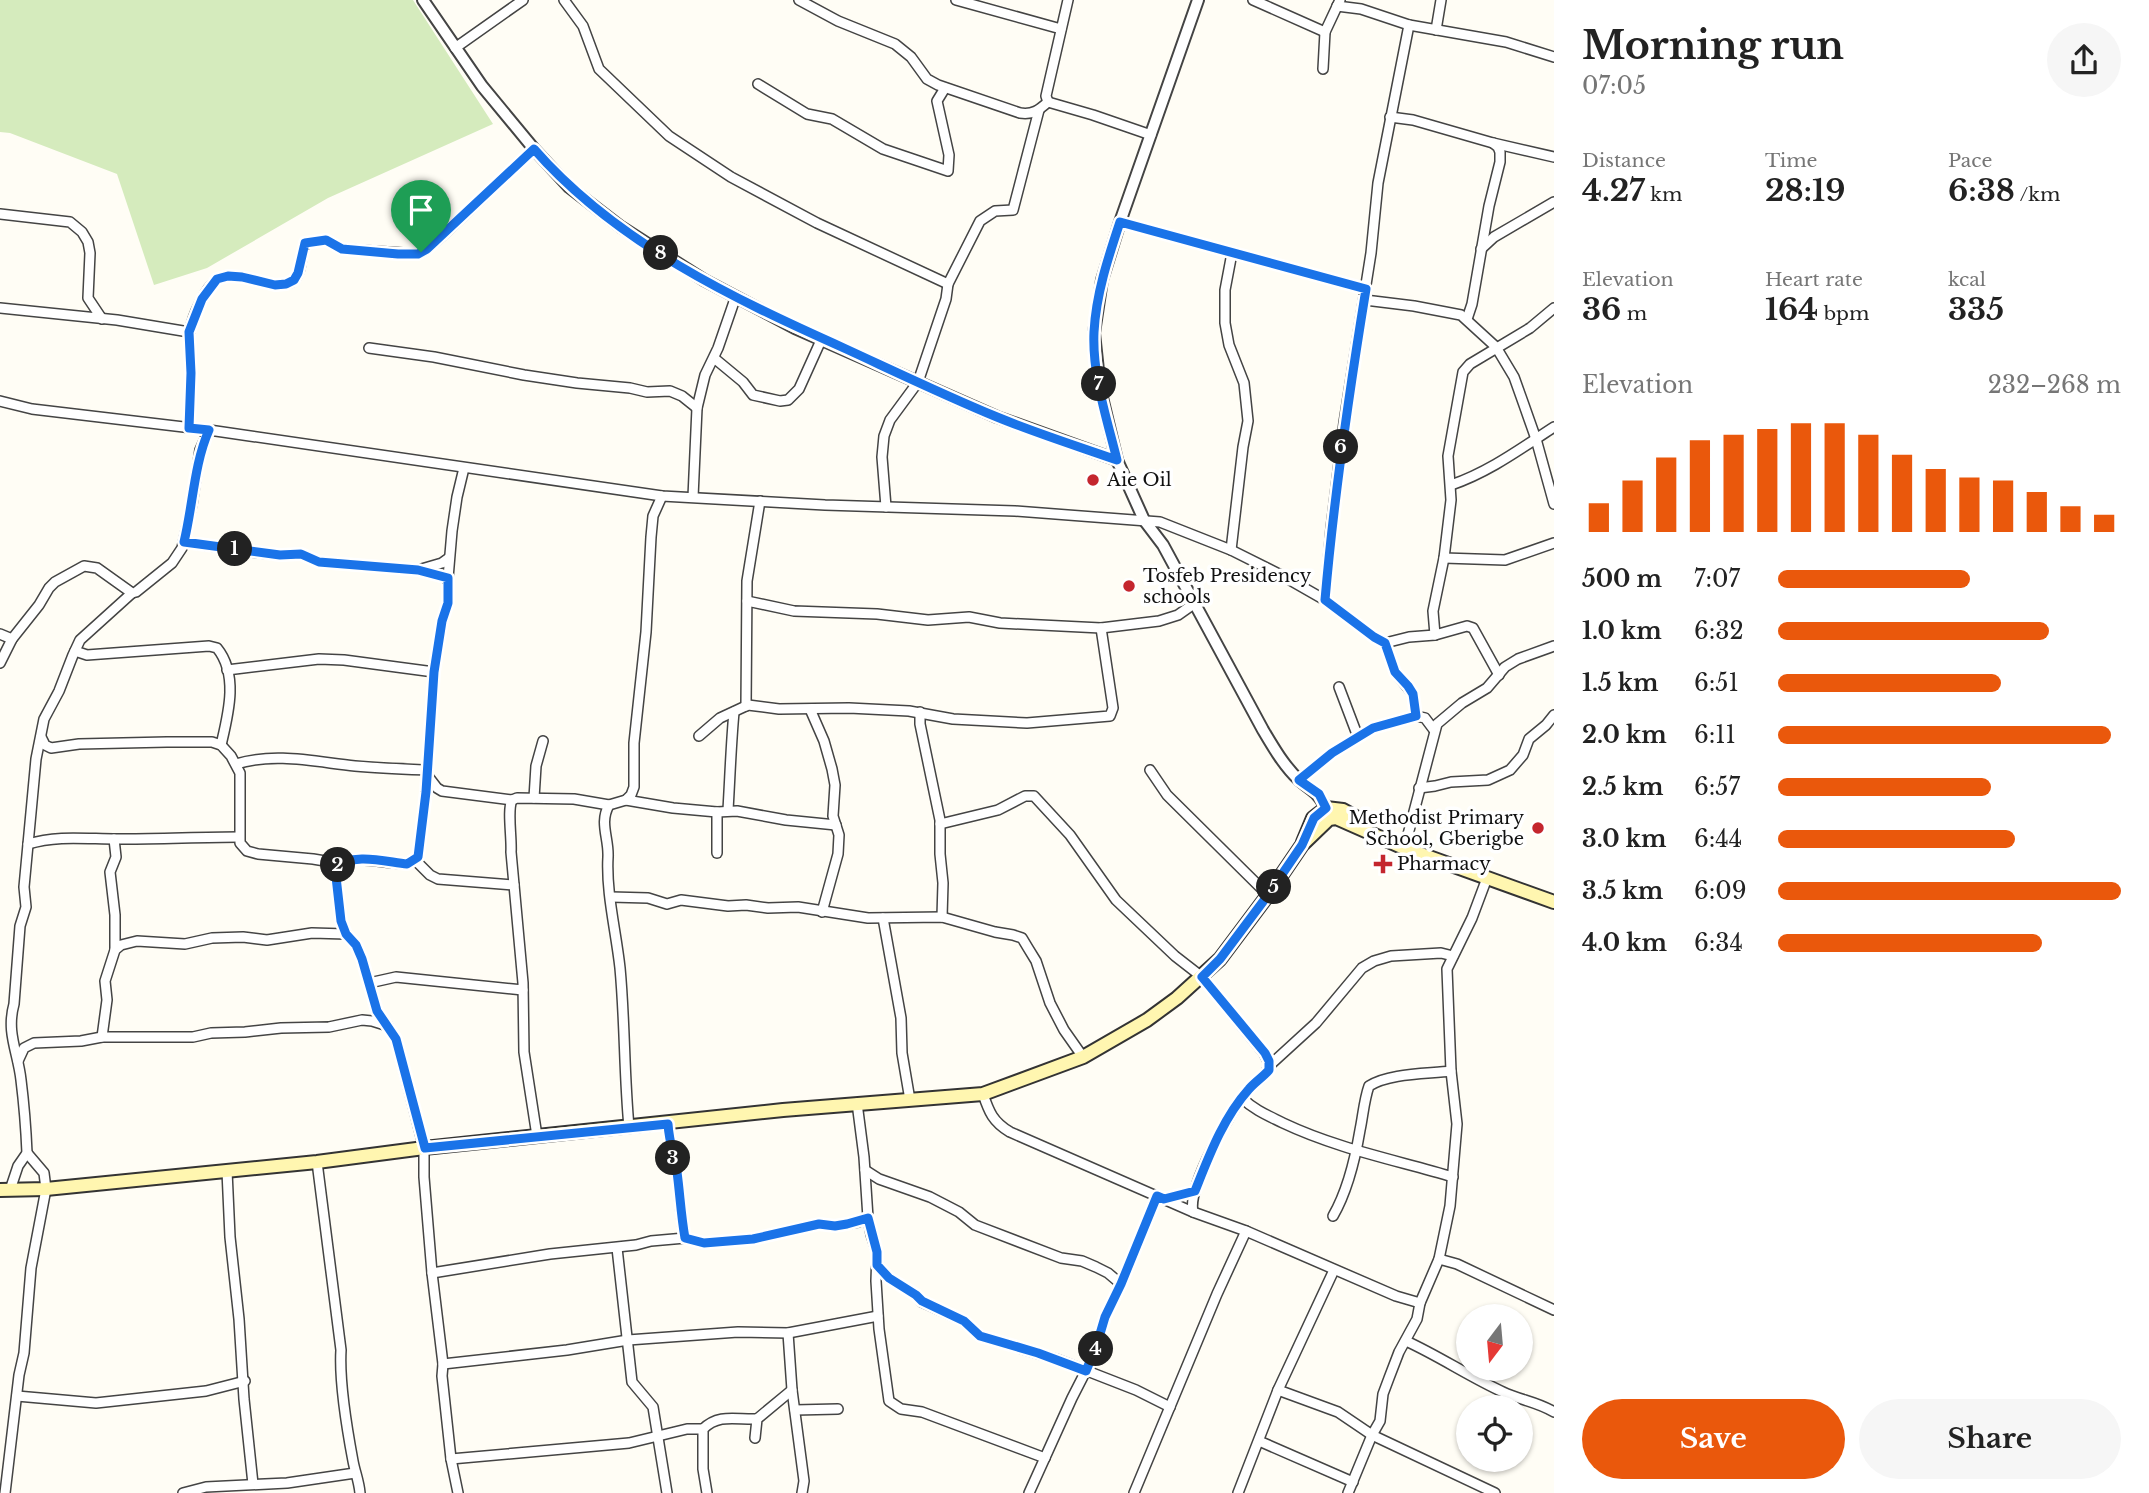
<!DOCTYPE html>
<html lang="en">
<head>
<meta charset="utf-8">
<style>
  :root { --surface:#fff; --page:#f6f6f6; --text:#222; --muted:#767676; --accent:#ea580c }
  body { margin:0; font-family:"Libre Baskerville",serif; background:var(--page); color:var(--text); height:100vh; display:flex; flex-direction:column; font-size:26px; white-space:nowrap }
  * { box-sizing:border-box; margin:0 }
  p { font-size:23px; color:var(--muted) }
  .icon { flex:none; width:38px; height:38px; fill:none; stroke:currentColor; stroke-width:2; stroke-linecap:round; stroke-linejoin:round }
  .map { position:relative; flex:1; overflow:hidden }
  .panel { display:flex; flex-direction:column; background:var(--surface); width:595px }
  .panel>* { flex:none }
  .needle { width:46px; rotate:196deg }
  .controls { position:absolute; left:1456px; top:1304px; display:grid; gap:14px }
  .controls a { display:grid; place-items:center; width:77px; height:77px; border-radius:50%; background:var(--surface); box-shadow:0 2px 5px #0004; font-size:35px }
  .pin { position:absolute; display:grid; place-items:center; width:60px; height:60px; color:#fff; margin:-72px -30px; border-radius:50% 50% 50% 0; rotate:-45deg; box-shadow:0 0 7px #0007 }
  .pin .icon { rotate:45deg }
  .km { position:absolute; width:35px; height:35px; margin:-18px; border-radius:50%; background:#222; color:#fff; font-size:19px; line-height:35px; text-align:center }
  .round { display:grid; place-items:center; flex:none; width:74px; height:74px; border-radius:37px; background:var(--page) }
  .head { display:flex; align-items:center; justify-content:space-between; height:119px; padding:0 28px }
  h1 { font-size:38px; font-weight:700; line-height:52px }
  .metrics { display:grid; grid-template-columns:repeat(3,1fr); gap:10px; height:119px; padding:7px 28px }
  .metrics div { display:grid; align-content:center }
  .metrics b { font-size:30px; font-weight:700 }
  .metrics small { font-size:19px; font-weight:400 }
  .metrics p { font-size:19px }
  .chart { height:196px; padding:14px 28px }
  .chart p { display:flex; justify-content:space-between }
  .chart svg { width:100%; height:126px; margin-top:7px; stroke:var(--accent); stroke-width:6 }
  .button { display:flex; gap:14px; margin-top:auto; padding:14px 28px }
  .button a { flex:1; height:80px; border-radius:42px; background:var(--accent); color:#fff; font-size:28px; font-weight:700; line-height:80px; text-align:center }
  .button a+a { background:var(--page); color:var(--text) }
  ul { padding:0 28px; list-style:none; font-size:23px }
  li { display:grid; grid-template-columns:112px 84px 1fr; align-items:center; height:52px }
  li i { height:18px; border-radius:9px; background:var(--accent) }
  main { display:flex; flex:1; min-height:0 }
  .map>svg:first-child { display:block }
</style>
</head>
<body>
<main>
<div class="map">
<svg width="1554" height="1493" viewBox="0 0 1554 1493">
  <rect width="100%" height="100%" fill="#fffdf5"/>
  <path fill="#d5ebbd" d="M0,0H413L493,124L328,198L207,268L154,285L117,174L10,133L0,132Z"/>
  <g fill="none" stroke-linecap="round" stroke-linejoin="round">
    <defs>
      <g id="minor">
        <path d="M564,0L583,26L599,69L669,136L731,177L817,223L948,284"/>
        <path d="M799,0L838,21L895,44L911,57L927,79L938,85L1020,113C1033,115 1039,110 1048,102"/>
        <path d="M956,0L1061,29"/>
        <path d="M1253,0L1325,32"/>
        <path d="M1337,6L1361,9L1409,25L1506,42L1554,57"/>
        <path d="M1436,30L1441,0"/>
        <path d="M455,48L523,0"/>
        <path d="M1323,69L1325,32L1340,0"/>
        <path d="M758,84L807,114L832,119L883,149L948,171L949,155L937,101L945,88"/>
        <path d="M1048,102L1093,115L1151,135"/>
        <path d="M1048,102L1046,96L1068,0"/>
        <path d="M1390,117L1413,120L1493,143L1554,157"/>
        <path d="M0,214L70,222L82,232L88,242L90,253L88,298L102,319"/>
        <path d="M1120,222L1366,289"/>
        <path d="M1481,249L1494,237L1554,202"/>
        <path d="M1365,300L1414,306L1461,315L1496,347L1514,377L1524,405L1536,439L1554,504"/>
        <path d="M0,308L117,320L189,332"/>
        <path d="M1467,319L1472,304L1489,206L1500,162V152L1498,147L1493,143"/>
        <path d="M369,348L434,357L524,375L577,383L630,388L647,392L670,391L682,396L697,408"/>
        <path d="M714,358L743,382L753,395L780,401L788,400L799,389L822,338"/>
        <path d="M0,401L32,409L209,430L662,496L825,505L1015,511L1160,522L1231,550L1283,576L1325,600L1374,637L1385,643L1409,637L1435,635L1467,626L1473,628L1499,675"/>
        <path d="M189,428C189,408 191,389 191,369C191,357 188,343 190,331C192,317 205,288 217,280C228,272 247,278 259,281C270,284 285,289 295,279C302,271 301,254 305,243L326,240L342,249L418,254L427,249L442,236L534,149"/>
        <path d="M1451,485C1489,472 1520,449 1554,427"/>
        <path d="M693,497L697,408L705,375L718,348L736,296"/>
        <path d="M886,507L882,457L884,436L890,420L918,382L946,299L948,284L980,221L995,211L1013,210L1039,110"/>
        <path d="M184,542L252,552L280,555L301,554L319,562L418,570L448,578"/>
        <path d="M1231,550L1243,447L1248,421L1244,383L1229,345L1225,323V290L1232,253"/>
        <path d="M1444,558L1505,560L1554,543"/>
        <path d="M418,570L442,563L449,558"/>
        <path d="M1325,600L1331,529L1344,423L1371,253L1378,183L1409,25"/>
        <path d="M747,601L794,611L877,614L928,620L969,617L1000,623L1101,628L1159,621L1178,615L1195,603"/>
        <path d="M0,634L12,639"/>
        <path d="M1435,635L1433,611L1444,558L1451,500L1448,456L1463,372L1470,364L1530,328L1554,308"/>
        <path d="M1385,643L1395,672L1413,694L1416,716"/>
        <path d="M75,651L87,655L209,646L217,648C239,675 228,715 221,745"/>
        <path d="M0,663L12,639L39,605L49,588L55,582L84,566L97,568L132,593L136,592L172,563L182,548L192,504L200,450L209,430"/>
        <path d="M227,670L319,659L344,660L434,672"/>
        <path d="M1339,687L1358,737"/>
        <path d="M746,706L747,581L760,501"/>
        <path d="M810,709L824,741L832,769L835,785L833,816L839,835L838,854L822,912"/>
        <path d="M920,712V724L940,820V854L943,883L942,917"/>
        <path d="M699,736L720,718L748,705L779,709L849,708L909,711L953,719L1027,723L1110,716L1113,708L1101,628"/>
        <path d="M41,737L45,745L51,748L79,744L167,742H212L221,745L231,756L240,773V843L247,851L258,854L313,859L325,861L335,868"/>
        <path d="M236,764C275,752 316,762 355,766C379,768 403,769 426,770"/>
        <path d="M1150,770L1167,795L1268,895"/>
        <path d="M427,775L437,788L442,791L512,800L517,798L574,799L609,805"/>
        <path d="M1299,780L1332,753L1373,728L1416,716L1425,718L1434,730"/>
        <path d="M1419,788L1435,786L1451,782L1488,780L1510,770L1523,755L1529,739L1546,725L1554,715"/>
        <path d="M534,798L536,766L543,741"/>
        <path d="M512,800C507,810 512,838 511,852L523,983L524,1052L537,1136"/>
        <path d="M626,800L673,808L717,812L737,811L786,820L836,825"/>
        <path d="M728,810C730,777 731,744 734,712"/>
        <path d="M717,812V853"/>
        <path d="M940,824L998,810L1025,796H1034L1070,835L1116,900L1175,956L1202,977L1264,1053L1270,1065"/>
        <path d="M114,839L116,857L110,872L115,915V950"/>
        <path d="M1406,842L1437,724L1462,703L1487,688L1505,667L1518,659L1554,646"/>
        <path d="M28,844C60,834 93,840 125,839C163,839 201,837 239,837"/>
        <path d="M415,860L430,875L438,879L514,885"/>
        <path d="M335,868L341,921L346,934L356,945L362,959L377,1011L396,1039L424,1148V1177L432,1273L443,1364L442,1376L451,1459L458,1493"/>
        <path d="M335,868C359,847 401,875 418,857L426,792L434,672L442,621L448,603V578L452,531L457,497L464,468"/>
        <path d="M611,897L648,898L667,904L681,900L728,906L746,905L768,908L798,907L868,918L942,917L995,932L1013,935L1022,938L1028,948L1036,961L1050,1003L1064,1030L1083,1057"/>
        <path d="M883,918L901,1018L902,1053L910,1100"/>
        <path d="M369,983L396,977L523,990"/>
        <path d="M102,1037L107,1000L105,981L115,950L121,945L137,941L185,944L212,938L243,937L267,940L312,933L346,934"/>
        <path d="M18,1061L24,1048L34,1043L81,1041L102,1037H193L211,1033L245,1032L281,1028L329,1027L362,1020L372,1021L388,1026"/>
        <path d="M983,1094C989,1112 993,1122 1010,1132L1193,1212L1246,1231L1396,1296L1420,1303"/>
        <path d="M1242,1098C1254,1110 1269,1116 1283,1123C1338,1149 1396,1160 1453,1177"/>
        <path d="M857,1103L864,1157L868,1218L871,1234L877,1252L876,1281L879,1329L889,1401L901,1409L922,1412L1045,1458"/>
        <path d="M668,1123C669,1140 674,1156 677,1172C680,1194 680,1216 685,1238"/>
        <path d="M629,1127C624,1074 625,1021 620,968C616,931 606,893 608,857C609,838 599,823 609,805L626,800L631,795L634,787V743L646,632L651,537L653,516L662,496"/>
        <path d="M317,1162L341,1350C339,1382 347,1429 353,1461C355,1472 359,1481 360,1493"/>
        <path d="M865,1170L879,1179L930,1197L959,1212L975,1225L1061,1258L1082,1261L1096,1267L1108,1273L1121,1284"/>
        <path d="M227,1171L230,1237L239,1319L244,1399L253,1484"/>
        <path d="M10,1190L18,1166L27,1153C26,1129 24,1104 21,1080C18,1052 6,1033 14,1004L20,926L26,907L24,887L36,759L44,719L59,691L73,655L80,640L132,593"/>
        <path d="M1164,1199L1195,1191"/>
        <path d="M1193,1212C1187,1187 1231,1109 1249,1089C1256,1081 1266,1077 1270,1065L1316,1023L1362,968L1374,961L1391,956L1441,953L1453,956"/>
        <path d="M1333,1216C1348,1190 1355,1160 1360,1130C1363,1116 1364,1100 1369,1086C1389,1073 1427,1074 1451,1071"/>
        <path d="M617,1248L632,1382L653,1407L667,1493"/>
        <path d="M1439,1259L1457,1264L1554,1310"/>
        <path d="M877,1265L889,1278L916,1295L922,1302L964,1321L980,1336L1059,1360L1136,1390L1170,1407"/>
        <path d="M432,1273L550,1254L636,1245L651,1241L685,1238L704,1243L753,1239L819,1224L835,1226L858,1222L868,1218"/>
        <path d="M788,1333L792,1390L804,1481L802,1493"/>
        <path d="M1406,1341C1439,1356 1470,1377 1503,1392C1520,1400 1538,1402 1554,1412"/>
        <path d="M443,1364L567,1350L628,1340L738,1332L788,1333L878,1316"/>
        <path d="M1278,1390L1338,1412L1372,1435L1495,1493"/>
        <path d="M17,1396L96,1403L206,1391L245,1381"/>
        <path d="M795,1410L838,1409"/>
        <path d="M755,1438L757,1419L792,1390"/>
        <path d="M1259,1441L1353,1482"/>
        <path d="M451,1459L629,1443L687,1429H703"/>
        <path d="M5,1493L19,1375L24,1353L31,1268L46,1189L44,1173L27,1153"/>
        <path d="M183,1493L206,1487L287,1483L355,1473"/>
        <path d="M707,1493L703,1469V1429C719,1413 737,1420 757,1419"/>
        <path d="M1029,1493L1072,1398L1094,1355L1105,1317L1121,1284L1157,1196"/>
        <path d="M1134,1493L1217,1294L1246,1231"/>
        <path d="M1238,1493L1278,1390L1334,1270"/>
        <path d="M1348,1493L1372,1435L1380,1421L1383,1394L1389,1378L1399,1352L1417,1319L1420,1303L1439,1259L1450,1206L1457,1124L1451,1071L1447,969L1472,918L1487,878"/>
      </g>
      <g id="tertiary">
        <path d="M423,0L482,86L534,149L569,187L621,227L704,280L795,328L997,417L1117,460"/>
        <path d="M1198,0L1120,222L1102,280L1094,333L1100,389L1117,460L1144,520L1163,545L1263,730C1273,747 1284,766 1299,780C1313,792 1317,791 1326,808"/>
      </g>
      <g id="secondary">
        <path d="M1303,842L1313,818L1326,808L1343,810L1361,820"/>
        <path d="M0,1190L46,1189L317,1162L424,1148L783,1110L983,1094L1083,1057L1147,1020L1177,998L1220,959L1268,895L1302,845L1329,819L1336,818L1404,848L1554,902"/>
      </g>
    </defs>
    <use href="#minor" stroke="#444" stroke-width="12"/>
    <use href="#tertiary" stroke="#444" stroke-width="14"/>
    <use href="#secondary" stroke="#333" stroke-width="16"/>
    <use href="#minor" stroke="#fff" stroke-width="9"/>
    <use href="#tertiary" stroke="#fff" stroke-width="10"/>
    <use href="#secondary" stroke="#fff6b0" stroke-width="12"/>
  </g>
  <g fill="none" stroke-linecap="round" stroke-linejoin="round">
    <defs>
      <path id="route" d="M534,149C616,243 734,299 846,349C896,372 946,396 997,417C1036,433 1077,446 1117,460C1107,419 1092,375 1094,332C1096,294 1108,258 1120,222L1366,289C1349,393 1334,496 1325,600L1374,637L1385,643L1395,672L1408,686L1413,694L1416,716L1373,728L1332,753L1299,780L1319,794L1326,808L1314,818L1302,845L1268,895L1220,959L1202,977L1265,1053L1269,1061V1070C1263,1077 1255,1082 1249,1089C1223,1118 1209,1156 1195,1191L1164,1199L1157,1196L1121,1284L1105,1317L1097,1344L1086,1371L1038,1353L980,1336L964,1321L922,1301L916,1295L889,1278L877,1265V1252L868,1218L847,1224L835,1226L819,1224L753,1239L704,1243L685,1238C681,1216 680,1194 677,1172C674,1156 669,1141 668,1124L425,1148L396,1039L377,1011L362,959L356,945L346,934L341,921L335,868C353,852 386,862 407,864L418,857L426,792L434,672L442,621L448,603V578L418,570L319,562L301,554L280,555L184,542C193,505 194,464 209,430L189,428L191,373L189,332L202,299L217,279L228,276L242,277L275,285L286,284L294,280L298,273L305,243L326,240L342,249L398,254H418L427,249Z"/>
    </defs>
    <use href="#route" stroke="#fff" stroke-width="14"/>
    <use href="#route" stroke="#1a73e8" stroke-width="9"/>
  </g>
  <g fill="#c4262e" stroke="#fff" stroke-width="2.5">
    <circle cx="1093" cy="480" r="7"/>
    <circle cx="1129" cy="586" r="7"/>
    <circle cx="1538" cy="828" r="7"/>
    <path d="M1379.5 853.5h7v7h7v7h-7v7h-7v-7h-7v-7h7z"/>
  </g>
  <g text-anchor="middle" stroke-width="7" stroke-linejoin="round" paint-order="stroke">
    <g font-size="18" fill="#111" stroke="#fff" text-anchor="start">
      <text x="1107" y="486">Aie Oil</text>
      <text x="1143" y="582">Tosfeb Presidency<tspan x="1143" dy="21">schools</tspan></text>
      <text x="1524" y="824" text-anchor="end">Methodist Primary<tspan x="1524" dy="21">School, Gberigbe</tspan></text>
      <text x="1397" y="870">Pharmacy</text>
    </g>
  </g>
</svg>
<div class="controls">
<a><svg class="needle" viewBox="-14 -14 28 28"><path d="M0-13l5 13h-10z" fill="#e53935"/><path d="M0 13l5-13h-10z" fill="#767676"/></svg></a>
<a><svg class="icon" aria-label="locate" viewBox="0 0 24 24"><circle cx="12" cy="12" r="6"/><path d="M12 2v4M12 18v4M2 12h4M18 12h4"/></svg></a>
</div>
<div class="pin" style="left:421px;top:252px;background:#1e9e55"><svg class="icon" aria-label="arrive" viewBox="0 0 24 24"><path d="M6 21V4h12l-3 4 3 4H6"/></svg></div>
<b class="km" style="left:235px;top:549px">1</b>
<b class="km" style="left:338px;top:865px">2</b>
<b class="km" style="left:673px;top:1158px">3</b>
<b class="km" style="left:1096px;top:1349px">4</b>
<b class="km" style="left:1274px;top:887px">5</b>
<b class="km" style="left:1341px;top:447px">6</b>
<b class="km" style="left:1099px;top:384px">7</b>
<b class="km" style="left:661px;top:253px">8</b>
</div>
<section class="panel">
<div class="head"><div><h1>Morning run</h1><p>07:05</p></div><a class="round"><svg class="icon" aria-label="share" viewBox="0 0 24 24"><path d="M12 15V3M7 8l5-5 5 5M5 13v7h14v-7"/></svg></a></div>
<div class="metrics">
<div><p>Distance</p><b>4.27<small> km</small></b></div>
<div><p>Time</p><b>28:19</b></div>
<div><p>Pace</p><b>6:38<small> /km</small></b></div>
</div>
<div class="metrics">
<div><p>Elevation</p><b>36<small> m</small></b></div>
<div><p>Heart rate</p><b>164<small> bpm</small></b></div>
<div><p>kcal</p><b>335</b></div>
</div>
<div class="chart"><p><span>Elevation</span>232–268 m</p>
<svg viewBox="0 0 160 44" preserveAspectRatio="none"><path d="M5 44V34M15 44V26M25 44V18M35 44V12M45 44V10M55 44V8M65 44V6M75 44V6M85 44V10M95 44V17M105 44V22M115 44V25M125 44V26M135 44V30M145 44V35M155 44V38"/></svg>
</div>
<ul>
<li><b>500 m</b>7:07<i style="width:56%"></i></li>
<li><b>1.0 km</b>6:32<i style="width:79%"></i></li>
<li><b>1.5 km</b>6:51<i style="width:65%"></i></li>
<li><b>2.0 km</b>6:11<i style="width:97%"></i></li>
<li><b>2.5 km</b>6:57<i style="width:62%"></i></li>
<li><b>3.0 km</b>6:44<i style="width:69%"></i></li>
<li><b>3.5 km</b>6:09<i style="width:100%"></i></li>
<li><b>4.0 km</b>6:34<i style="width:77%"></i></li>
</ul>
<div class="button"><a>Save</a><a>Share</a></div>
</section>
</main>
</body>
</html>
